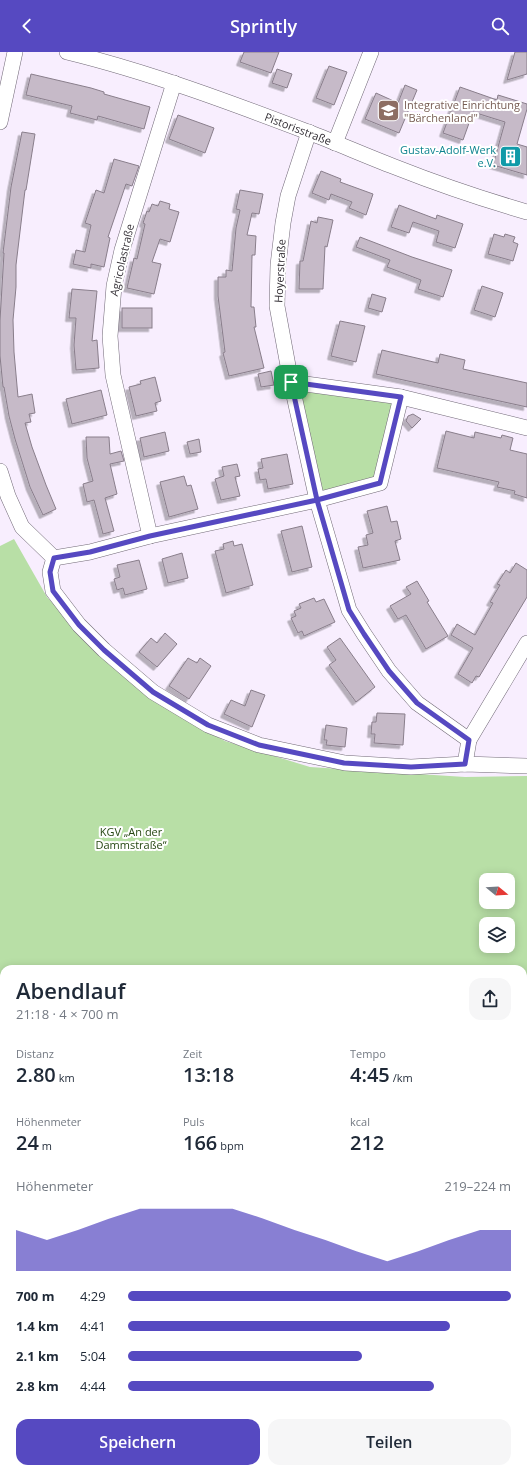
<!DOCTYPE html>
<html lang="de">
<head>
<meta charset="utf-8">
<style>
  :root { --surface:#fff; --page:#f6f6f7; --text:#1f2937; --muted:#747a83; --accent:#5649c1 }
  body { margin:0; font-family:"Open Sans",sans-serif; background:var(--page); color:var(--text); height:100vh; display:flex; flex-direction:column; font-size:15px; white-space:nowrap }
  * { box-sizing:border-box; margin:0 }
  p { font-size:13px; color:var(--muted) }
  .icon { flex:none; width:22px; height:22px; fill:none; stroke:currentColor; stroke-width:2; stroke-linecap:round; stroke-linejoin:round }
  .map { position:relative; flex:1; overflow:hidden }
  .drawer { position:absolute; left:0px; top:913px; width:527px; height:508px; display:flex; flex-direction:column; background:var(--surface); border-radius:12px 12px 0 0; box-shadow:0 2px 10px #0003 }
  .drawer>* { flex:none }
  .needle { width:26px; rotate:108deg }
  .buttons { position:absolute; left:479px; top:821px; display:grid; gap:8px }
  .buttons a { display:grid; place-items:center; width:36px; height:36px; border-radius:8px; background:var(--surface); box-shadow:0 2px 10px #0003; font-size:20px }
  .pin { position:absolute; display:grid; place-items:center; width:34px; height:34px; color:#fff; margin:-17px; border-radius:8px; box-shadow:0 2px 6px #0006 }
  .round { display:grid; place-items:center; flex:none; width:42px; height:42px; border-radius:12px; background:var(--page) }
  .summary { display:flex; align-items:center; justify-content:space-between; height:68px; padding:0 16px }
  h1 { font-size:22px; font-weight:600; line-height:30px }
  .metrics { display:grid; grid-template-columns:repeat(3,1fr); gap:6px; height:68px; padding:4px 16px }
  .metrics div { display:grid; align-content:center }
  .metrics b { font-size:20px; font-weight:600 }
  .metrics small { font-size:11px; font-weight:400 }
  .metrics p { font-size:11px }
  .chart { height:112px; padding:8px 16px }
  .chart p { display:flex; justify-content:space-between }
  .chart svg { width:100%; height:72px; margin-top:4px; fill:var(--accent); opacity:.7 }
  .cta { display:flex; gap:8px; margin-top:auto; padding:8px 16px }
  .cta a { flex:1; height:46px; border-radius:12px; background:var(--accent); color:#fff; font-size:16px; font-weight:600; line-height:46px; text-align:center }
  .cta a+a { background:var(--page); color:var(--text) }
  ul { padding:0 16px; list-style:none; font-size:13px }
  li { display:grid; grid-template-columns:64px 48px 1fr; align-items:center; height:30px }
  li i { height:10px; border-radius:5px; background:var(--accent) }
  header { display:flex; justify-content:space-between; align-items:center; height:52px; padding:0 16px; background:var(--accent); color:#fff; font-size:18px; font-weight:600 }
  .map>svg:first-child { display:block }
</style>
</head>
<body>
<header><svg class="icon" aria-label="back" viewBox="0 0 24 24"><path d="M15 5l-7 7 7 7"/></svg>Sprintly<svg class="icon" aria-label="search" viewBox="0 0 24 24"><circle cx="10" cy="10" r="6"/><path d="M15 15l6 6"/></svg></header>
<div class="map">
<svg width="527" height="1421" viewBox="0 0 527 1421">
  <defs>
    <filter id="shadow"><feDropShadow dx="-3.5" dy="3.5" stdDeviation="0" flood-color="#0004"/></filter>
  </defs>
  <rect width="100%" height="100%" fill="#f8eefe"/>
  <g fill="#b8dfa6" fill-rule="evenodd">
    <path d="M291,330L401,345L380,431L317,448Z"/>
    <path d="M14,487L47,545L110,613L174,661L225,689L310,715L465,725L527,724V1421H244L239,1417H523V917H4V1229L0,1225V494ZM486,828H508V850H486ZM486,872H508V894H486Z"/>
    <path d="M0,1236L4,1239V1268L0,1264Z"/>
    <path d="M0,1349L4,1352V1385L0,1382Z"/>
    <path d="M0,1392L4,1395V1417H33L38,1421H0Z"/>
    <path d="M47,1417H85L90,1421H52Z"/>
    <path d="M194,1417H226L231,1421H199Z"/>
  </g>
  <g fill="#6cabeb">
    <path d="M0,1264L4,1268V1352L0,1349Z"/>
    <path d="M85,1417H194L199,1421H90Z"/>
  </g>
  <g fill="#c6bac8" stroke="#897e8b" filter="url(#shadow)">
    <path d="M244,0H279L271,21L240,10Z"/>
    <path d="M515,0H527V22L507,28Z"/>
    <path d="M329,14L347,20L334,53L316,46Z"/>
    <path d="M277,17L292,22L287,36L272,31Z"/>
    <path d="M31,22L91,36L104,40V42L150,55L144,77L98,64L97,68L70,61L72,54L26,43Z"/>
    <path d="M405,33L417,38L399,81L365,67L376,41L398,51Z"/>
    <path d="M460,35L497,48L498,43L527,52V57L517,92L527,95V123L493,113L505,70L473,60L463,88L443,81Z"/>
    <path d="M178,63L214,76L205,101L169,87Z"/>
    <path d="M22,80L35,82L26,138H25L16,213V235L13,268L14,300L18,345L32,342L35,361L29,362L31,370L25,371L32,395L46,433L56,457L43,463L30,435L15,387L9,364L4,335H3L0,304V268L4,201H3L11,135Z"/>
    <path d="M114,107L139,114L132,134L126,132L108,185L110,186L104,215L91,212V216L73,212L76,198L85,200L91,173L85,171L96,138L104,141Z"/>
    <path d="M321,119L341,127L340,130L373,142L366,163L349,156L352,150L331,142L329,148L312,141Z"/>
    <path d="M240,138L263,142L259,162L252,161L247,183L256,184L255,203H252L251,255H254L256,275H254L264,316L229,324L223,301L225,300L218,244V225H226V218L232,219L236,176L240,158L236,157Z"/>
    <path d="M160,149L170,152L169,157L179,160L170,190L160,187L152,210L161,212L154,242L127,236L134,206L137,207L145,172L143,171L147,159L149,160L152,152L158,154Z"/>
    <path d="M399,153L436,167L437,163L463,172L455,196L436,190L439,179L413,170L409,181L391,175Z"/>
    <path d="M318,165L333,168L327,195L325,194L323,237H299L300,209H303L311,169L317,171Z"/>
    <path d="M494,182L504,185L505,182L515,185L513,190L518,192L513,209L488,202Z"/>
    <path d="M360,185L412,205L452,218L443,245L418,237L421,228L387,215L390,208L356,195Z"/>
    <path d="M482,234L503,241L495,265L474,258Z"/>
    <path d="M72,237L97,239L92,289L97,288L99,316L76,318L74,293L76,266H69Z"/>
    <path d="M372,242L386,246L382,260L368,256Z"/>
    <rect x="122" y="256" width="30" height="20"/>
    <path d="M340,269L365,274L356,310L331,304Z"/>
    <path d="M382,298L438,311L440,302L465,308L463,317L527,331V355L376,322Z"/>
    <path d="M271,319L274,333L261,335L258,322Z"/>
    <path d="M155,325L161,349L155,351L157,359L136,364L129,335L141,332L140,329Z"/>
    <path d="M101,338L107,363L72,372L66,347Z"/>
    <path d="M413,362L421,367L412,376L406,369L408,364Z"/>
    <path d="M446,379L474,386L475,380L501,386L502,383L513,386L510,398L527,402V446L514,442L515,439L497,435L499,430L437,416Z"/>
    <path d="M165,380L169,399L144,405L140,386Z"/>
    <path d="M86,385H109L110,402L121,399L124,409L110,412L117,442L105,446L114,479L103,482L94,448L87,450L83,432L93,429L87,406Z"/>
    <path d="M199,387L201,400L190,402L187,390Z"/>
    <path d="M287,402L293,432L268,437L266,427L260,428L258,417L263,416L261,407Z"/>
    <path d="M237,412L240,424L235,425L240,444L221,448L215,427L224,424L222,415Z"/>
    <path d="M184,424L187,434L191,433L198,457L169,465L160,430Z"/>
    <path d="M387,454L391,470L397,469L401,487L395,489L400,508L363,516L358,495L368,493L366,483L373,481L367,459Z"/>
    <path d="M302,474L312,515L292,520L281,479Z"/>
    <path d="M233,489L234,494L242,492L253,533L226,541L215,499L224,497L223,492Z"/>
    <path d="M182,501L188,526L168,531L162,507Z"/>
    <path d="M139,508L147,537L125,543L123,536L117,538L114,527L120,525L117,513Z"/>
    <path d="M516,511L527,518V545L479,625L476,624L472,631L458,622L473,596L451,583L457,572L475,583L493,551L490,550L500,533L497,532L506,518L510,521Z"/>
    <path d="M417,529L429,549L427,550L448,584L426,597L406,563L398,567L390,554L411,542L406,535Z"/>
    <path d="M314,546L316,550L324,547L335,570L304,584L302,579L298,581L291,566L296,564L294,559L301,556L299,552Z"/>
    <path d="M165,581L177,592L157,615L139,600L151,586L157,591Z"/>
    <path d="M340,586L375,635L356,650L329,613L336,608L327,595Z"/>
    <path d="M188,606L197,611L200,606L211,614L189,647L169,634Z"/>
    <path d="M251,638L265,643L252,675L224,662L231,648L245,654Z"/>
    <path d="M377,661L405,662L403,693L374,691L375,682H371L372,670H376Z"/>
    <path d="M326,673L347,676L345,695L326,693L327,688H324Z"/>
  </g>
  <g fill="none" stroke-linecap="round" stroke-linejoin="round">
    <defs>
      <g id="minor">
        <path d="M67,0C149,20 229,50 308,80C337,91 366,104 395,115C438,132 482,147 527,160"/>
        <path d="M0,70L15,0"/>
        <path d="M309,80L288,144L283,171L278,213L277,254L291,330L317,448L349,558L364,582L389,619L417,651L469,688"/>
        <path d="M335,91L371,0"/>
        <path d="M291,330L401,345L527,376"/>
        <path d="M0,419L8,444L22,475L54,506"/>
        <path d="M150,484L113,323L110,284L114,234L122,198L174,31"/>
        <path d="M54,506L50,520L53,539L79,573L104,598L153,640L208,673L259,693L345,711L411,715L465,712L527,714"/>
        <path d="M54,506L90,500L150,484L317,448L380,431L401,345"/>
        <path d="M465,712L469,688L527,591"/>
      </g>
    </defs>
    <use href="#minor" stroke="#726a78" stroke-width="16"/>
    <use href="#minor" stroke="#fff" stroke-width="15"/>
  </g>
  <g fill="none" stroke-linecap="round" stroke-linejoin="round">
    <defs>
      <path id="route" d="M291,330L317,448L150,484L90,500L54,506L50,520L53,539L79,573L104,598L153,640L208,673L259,693L344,711L411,715L465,712L469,688L417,651L389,619L364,582L349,558L317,448L380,431L401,345L291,330"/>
    </defs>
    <use href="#route" stroke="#fff" stroke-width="8"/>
    <use href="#route" stroke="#5649c1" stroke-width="5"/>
  </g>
  <defs>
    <symbol id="school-square" viewBox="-11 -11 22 22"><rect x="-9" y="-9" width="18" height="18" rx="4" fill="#8d6e63" stroke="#fff"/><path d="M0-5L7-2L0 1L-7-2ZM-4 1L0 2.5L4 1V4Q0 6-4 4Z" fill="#fff"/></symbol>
    <symbol id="building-square" viewBox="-11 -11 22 22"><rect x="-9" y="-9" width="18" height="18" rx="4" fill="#0f9aa8" stroke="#fff"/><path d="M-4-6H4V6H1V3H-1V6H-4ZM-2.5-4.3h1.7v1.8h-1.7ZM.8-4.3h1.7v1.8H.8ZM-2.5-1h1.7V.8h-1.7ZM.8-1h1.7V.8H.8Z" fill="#fff"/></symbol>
  </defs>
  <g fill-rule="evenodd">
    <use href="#school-square" x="376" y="46" width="25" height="25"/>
    <use href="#building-square" x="498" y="92" width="25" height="25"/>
  </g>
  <g text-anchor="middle" stroke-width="4" stroke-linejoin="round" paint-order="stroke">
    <g font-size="11" fill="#785e54" stroke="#fff" text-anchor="start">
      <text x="404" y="57">Integrative Einrichtung<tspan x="404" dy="13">"Bärchenland"</tspan></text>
    </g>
    <g font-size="11" fill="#343036" stroke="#fff">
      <text transform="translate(298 77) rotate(21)" y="4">Pistorisstraße</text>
      <text transform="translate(122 208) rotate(-77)" y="4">Agricolastraße</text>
      <text transform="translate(280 219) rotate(-87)" y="4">Hoyerstraße</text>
    </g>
    <g font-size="11" fill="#0d838f" stroke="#fff" text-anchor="end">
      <text x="496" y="102">Gustav-Adolf-Werk<tspan x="496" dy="13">e.V.</tspan></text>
    </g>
    <g font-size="11" fill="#254612" stroke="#fff">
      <text x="131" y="784">KGV „An der<tspan x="131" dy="13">Dammstraße“</tspan></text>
    </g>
  </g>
</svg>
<div class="buttons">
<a><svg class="needle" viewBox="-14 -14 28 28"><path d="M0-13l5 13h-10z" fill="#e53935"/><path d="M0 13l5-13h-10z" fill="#747a83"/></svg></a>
<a><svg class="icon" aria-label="layers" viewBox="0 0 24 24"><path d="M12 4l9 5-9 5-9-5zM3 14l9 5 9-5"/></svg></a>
</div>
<div class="pin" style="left:291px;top:330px;background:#1e9e55"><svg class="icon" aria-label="arrive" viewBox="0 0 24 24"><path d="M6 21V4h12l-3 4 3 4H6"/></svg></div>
<section class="drawer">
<div class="summary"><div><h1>Abendlauf</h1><p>21:18 · 4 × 700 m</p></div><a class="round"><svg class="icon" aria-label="share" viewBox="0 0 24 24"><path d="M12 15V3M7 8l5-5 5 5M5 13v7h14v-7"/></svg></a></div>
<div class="metrics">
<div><p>Distanz</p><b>2.80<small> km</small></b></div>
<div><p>Zeit</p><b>13:18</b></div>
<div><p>Tempo</p><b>4:45<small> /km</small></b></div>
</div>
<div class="metrics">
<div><p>Höhenmeter</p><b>24<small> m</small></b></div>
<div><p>Puls</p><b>166<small> bpm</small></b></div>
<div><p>kcal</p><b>212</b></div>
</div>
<div class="chart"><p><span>Höhenmeter</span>219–224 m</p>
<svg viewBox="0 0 160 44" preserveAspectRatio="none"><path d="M0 44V19L10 25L20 19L30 12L40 6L50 6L60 6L70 6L80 12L90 19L100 25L110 32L120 38L130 32L140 25L150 19L160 19V44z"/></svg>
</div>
<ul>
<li><b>700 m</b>4:29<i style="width:100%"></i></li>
<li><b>1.4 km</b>4:41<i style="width:84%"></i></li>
<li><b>2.1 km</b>5:04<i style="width:61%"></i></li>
<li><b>2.8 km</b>4:44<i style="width:80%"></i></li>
</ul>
<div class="cta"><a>Speichern</a><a>Teilen</a></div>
</section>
</div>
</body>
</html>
